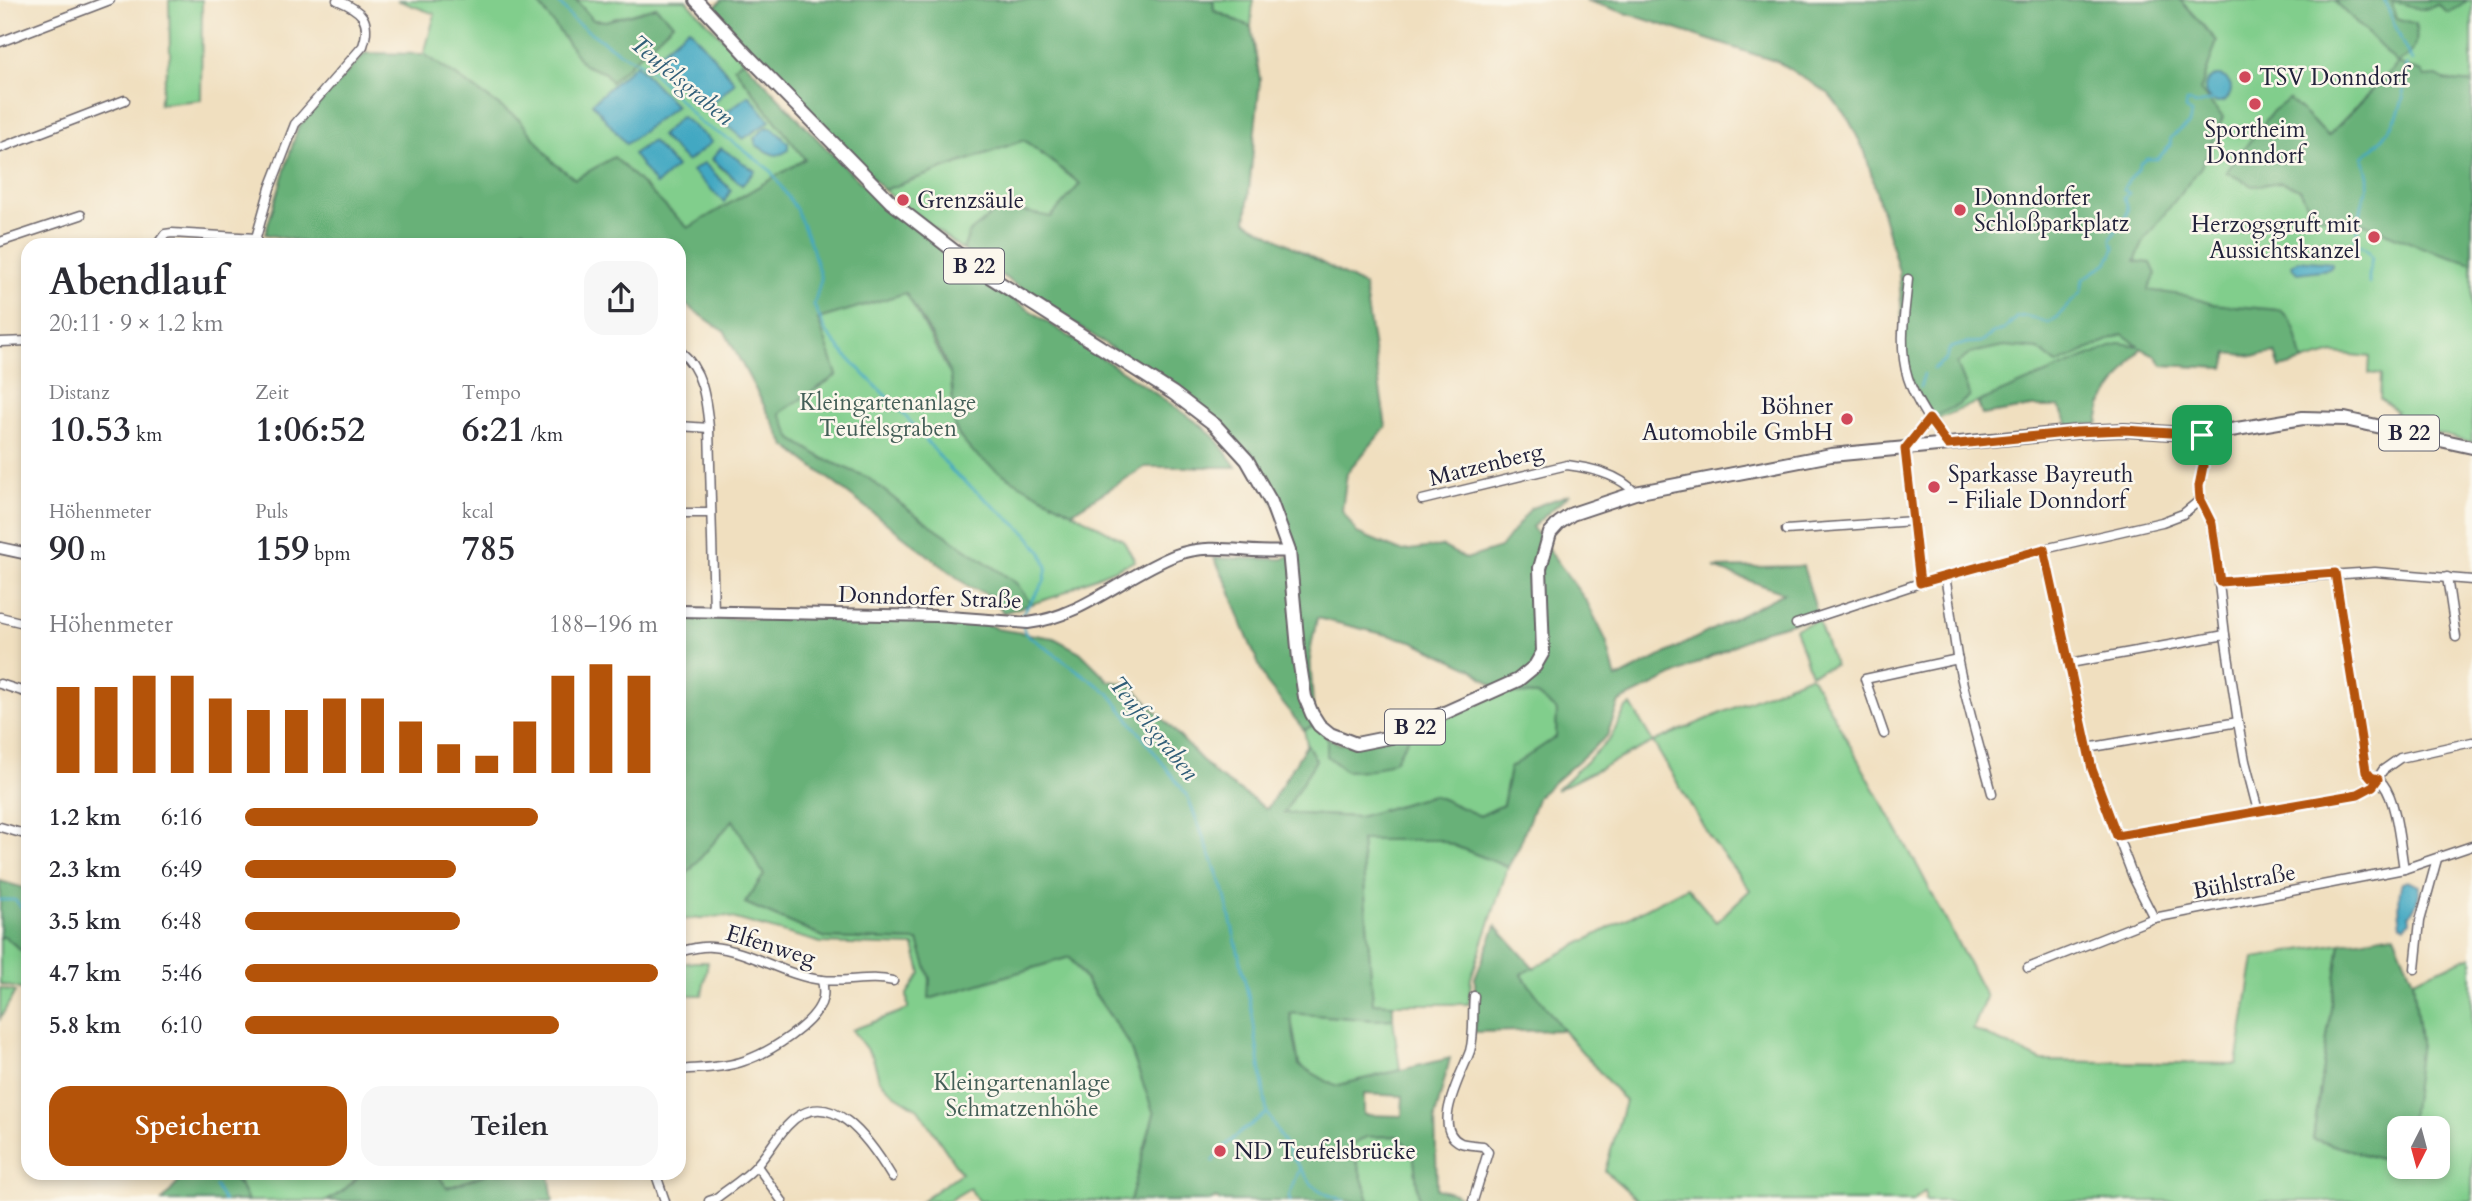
<!DOCTYPE html>
<html lang="de">
<head>
<meta charset="utf-8">
<style>
  :root { --surface:#fff; --page:#f7f7f7; --text:#2b2b33; --muted:#7c7c81; --accent:#b45309 }
  body { margin:0; font-family:Cardo,serif; background:var(--page); color:var(--text); height:100vh; display:flex; flex-direction:column; font-size:26px; white-space:nowrap }
  * { box-sizing:border-box; margin:0 }
  p { font-size:23px; color:var(--muted) }
  .icon { flex:none; width:38px; height:38px; fill:none; stroke:currentColor; stroke-width:2; stroke-linecap:round; stroke-linejoin:round }
  .map { position:relative; flex:1; overflow:hidden }
  .panel { position:absolute; left:21px; top:238px; width:665px; height:942px; display:flex; flex-direction:column; background:var(--surface); border-radius:21px; box-shadow:0 4px 10px #0003 }
  .panel>* { flex:none }
  .needle { width:46px; rotate:186deg }
  .buttons { position:absolute; left:2387px; top:1116px; display:grid; gap:14px }
  .buttons a { display:grid; place-items:center; width:63px; height:63px; border-radius:14px; background:var(--surface); box-shadow:0 4px 10px #0003; font-size:35px }
  .pin { position:absolute; display:grid; place-items:center; width:60px; height:60px; color:#fff; margin:-30px; border-radius:14px; box-shadow:0 4px 10px #0006 }
  .round { display:grid; place-items:center; flex:none; width:74px; height:74px; border-radius:21px; background:var(--page) }
  .head { display:flex; align-items:center; justify-content:space-between; height:119px; padding:0 28px }
  h1 { font-size:38px; font-weight:800; line-height:52px }
  .figures { display:grid; grid-template-columns:repeat(3,1fr); gap:10px; height:119px; padding:7px 28px }
  .figures div { display:grid; align-content:center }
  .figures b { font-size:35px; font-weight:800 }
  .figures small { font-size:19px; font-weight:400 }
  .figures p { font-size:19px }
  .chart { height:196px; padding:14px 28px }
  .chart p { display:flex; justify-content:space-between }
  .chart svg { width:100%; height:126px; margin-top:7px; stroke:var(--accent); stroke-width:6 }
  .primary-button { display:flex; gap:14px; margin-top:auto; padding:14px 28px }
  .primary-button a { flex:1; height:80px; border-radius:21px; background:var(--accent); color:#fff; font-size:28px; font-weight:800; line-height:80px; text-align:center }
  .primary-button a+a { background:var(--page); color:var(--text) }
  ul { padding:0 28px; list-style:none; font-size:23px }
  li { display:grid; grid-template-columns:112px 84px 1fr; align-items:center; height:52px }
  li i { height:18px; border-radius:9px; background:var(--accent) }
  .map>svg:first-child { display:block }
</style>
</head>
<body>
<div class="map">
<svg width="2472" height="1201" viewBox="0 0 2472 1201">
  <rect width="100%" height="100%" fill="#fbf7ec"/>
  <filter id="ink" filterUnits="userSpaceOnUse"><feTurbulence type="fractalNoise" baseFrequency=".0143" numOctaves="2"/><feDisplacementMap in="SourceGraphic" scale="14" xChannelSelector="R" yChannelSelector="G"/><feConvolveMatrix kernelMatrix="1 2 1 2 8 2 1 2 1" color-interpolation-filters="sRGB"/></filter>
  <filter id="wash" filterUnits="userSpaceOnUse"><feTurbulence type="fractalNoise" baseFrequency=".00686" numOctaves="4" result="noise"/><feDisplacementMap in="SourceGraphic" scale="28" xChannelSelector="R" yChannelSelector="G"/><feGaussianBlur stdDeviation="1.57" result="paint"/><feColorMatrix in="noise" values="0 0 0 0 0 0 0 0 0 0 0 0 0 0 0 0 0 1.4 0 .05"/><feComposite in="paint" operator="in"/></filter>
  <g filter="url(#wash)">
    <rect width="100%" height="100%" fill="#f0dfbf"/>
    <g fill="#81ce8c" stroke="#527864" stroke-width="2" fill-rule="evenodd">
      <path d="M169,0H202L201,100L159,104L170,55Z"/>
      <path d="M397,0H536L584,65L605,73L655,7L606,21L593,20L576,0H686L743,60L734,67L805,159L688,228L614,158L575,179L554,163L520,120L424,54L435,14ZM712,160L754,170V171L742,185Z"/>
      <path d="M1213,0H1253L1251,27L1214,10Z"/>
      <path d="M2180,0H2334L2398,63L2378,0H2472V442L2389,422L2397,411L2380,399L2381,375L2369,373L2370,357L2334,353L2280,368L2275,353L2256,356L2228,353L2224,368L2163,365L2155,355L2141,348L2101,405L2098,424L2069,425L2059,407H2031L1982,415L1977,402L1931,422L1949,251L2200,91L2217,41ZM2398,64L2327,152L2289,99L2328,136Z"/>
      <path d="M1024,140L1081,184L1051,217L969,233L963,250L884,190Z"/>
      <path d="M906,292L951,376L953,416L955,429L961,439L1006,476L1123,540L1135,561L1081,583L1057,596L1031,604L1016,583L906,508L867,477L824,459L792,439L779,413L837,375L818,319Z"/>
      <path d="M1818,620L1834,665L1811,674L1795,629Z"/>
      <path d="M1809,676L1813,679L1918,867L1986,997L1973,1029L2042,1061L2237,1064L2254,958L2340,943L2313,1139L2399,1165V1167H2438V1129H2407L2420,1042L2413,980L2472,956V1201H1925V1191L1913,1201H1639L1605,1171L1625,1101L1563,1030L1521,974L1687,887L1716,922L1750,890L1711,839L1653,742L1556,790L1610,739L1626,708L1631,705L1653,742Z"/>
      <path d="M1502,693L1537,695L1557,711L1556,737L1510,768L1503,805L1480,816L1433,795L1359,817L1283,813L1316,760L1307,744L1304,730L1314,725L1327,737V756L1346,771L1411,733Z"/>
      <path d="M733,819L764,875L745,903L826,938L918,941L930,979V999L1069,957L1128,1042L1154,1114L1130,1201H978L970,1188L948,1201H921L961,1173L918,1109L894,1094L879,1079L873,1058L852,1030L908,1009L907,994L921,973L914,946L821,943L725,916L679,920V883Z"/>
      <path d="M1361,840H1440L1508,867L1471,978L1469,1004H1373Z"/>
      <path d="M4,936L28,956V991L0,984V938Z"/>
      <path d="M694,962H708L702,995H679V964Z"/>
      <path d="M0,988L15,992L0,1019Z"/>
      <path d="M1290,1013L1374,1020L1393,1019L1400,1070L1335,1086L1299,1065Z"/>
      <path d="M1397,1136L1413,1151L1419,1201H1369L1352,1146L1366,1137Z"/>
      <path d="M227,1173H362L344,1190L327,1201H248L239,1183Z"/>
      <path d="M437,1173H489L447,1188Z"/>
    </g>
    <g fill="#68b178" stroke="#456a5a" stroke-width="2" fill-rule="evenodd">
      <path d="M536,0H576L593,20L606,21L656,7L673,23L611,82L605,73L584,65Z"/>
      <path d="M722,0H1213L1214,11L1251,27L1260,80L1246,221L1364,286L1386,427L1347,473L1342,510L1357,533L1401,551L1442,546L1466,559L1500,548L1531,508L1570,494L1532,527L1587,602L1606,640L1616,679L1784,593L1714,568L1803,566L1818,616L1763,631L1619,702L1607,736L1538,796L1519,847L1508,867L1440,840H1361L1373,1003L1393,1004V1019L1374,1020L1290,1013L1299,1065L1335,1086L1450,1058L1435,1117L1437,1189L1455,1194L1465,1201H1419L1413,1151L1397,1136L1366,1137L1352,1146L1369,1201H1220L1217,1198L1209,1201H1130L1154,1114L1128,1042L1070,957L929,999L930,979L918,941L826,938L745,903L764,875L733,820L679,883V619L820,618L985,623L997,629L1054,638L1080,652L1109,681L1130,684L1215,774L1267,809L1307,744L1316,760L1284,813L1359,817L1433,795L1480,816L1503,805L1510,768L1556,737L1557,711L1537,695L1502,693L1472,669L1412,641L1317,618L1310,653L1314,725L1304,730L1266,682L1243,627L1228,585L1214,558L1283,559L1297,551L1257,467L1186,397L963,250L969,233L1001,207L1051,217L1080,184L1024,140L884,190L763,66L714,8ZM1364,1094L1403,1096L1402,1116L1364,1115Z"/>
      <path d="M1585,0H2180L2217,41L2200,91L2223,117L2201,167L2145,239L2135,261L2151,263L2156,274L2148,290L2188,296L2212,304L2280,310C2299,323 2296,342 2303,362L2280,368L2275,353L2256,356L2228,353L2224,368L2163,365L2155,355L2141,348L2101,405L2098,424L2069,425L2059,407H2031L1982,415L1978,402L2120,343L2139,346L2122,334L2057,364L2038,349L2004,346L1971,353L1957,364L1970,396L1959,405L1929,419L1905,367L1899,272L1865,152L1849,120L1829,94L1778,62Z"/>
      <path d="M2334,0H2468L2448,13L2437,5C2414,16 2414,1 2391,3L2396,18L2416,24C2418,50 2416,48 2398,63L2422,72L2425,77L2437,76L2444,80L2472,83V263L2421,247L2363,223L2321,216L2308,206L2300,189L2281,182L2253,186L2226,172L2273,111L2289,99L2328,136L2398,64Z"/>
      <path d="M365,53L424,54L520,120L554,163L575,179L614,157L688,228L805,159L734,67L743,60C789,108 834,160 885,204C984,288 1097,350 1202,426L1216,439L1236,467H1145L1072,512C1038,493 981,468 960,437C947,418 957,394 950,374C940,346 921,319 906,293L818,319L837,375L780,413L792,439L824,459L867,477L906,508L1016,583L1031,604L1003,613L995,598L968,586L785,445L725,332L679,300V245H526L524,229L481,245H316L265,234L298,127Z"/>
      <path d="M1411,733L1396,760L1372,770L1346,771L1327,756V737L1340,744Z"/>
      <path d="M0,881L24,888L28,892V956L4,936L0,938Z"/>
      <path d="M1496,926L1534,968L1521,974L1563,1030L1475,1032V978Z"/>
      <path d="M2394,934L2413,980L2420,1042L2410,1129H2399V1165L2313,1139L2340,943Z"/>
      <path d="M184,1173C220,1172 231,1165 248,1201H162L184,1176Z"/>
      <path d="M362,1173H437L447,1188L489,1173H549L553,1201H327L344,1190Z"/>
    </g>
    <g fill="#42a8c2" stroke="#32657e" stroke-width="2">
      <path d="M689,28L735,82L705,111L653,58Z"/>
      <path d="M636,64L676,106L626,144L592,103Z"/>
      <circle cx="2218" cy="89" r="13"/>
      <path d="M749,95L770,121L743,139L718,118Z"/>
      <path d="M681,116L712,142L687,162L661,136Z"/>
      <path d="M766,127L773,128L788,143V150C776,160 768,152 756,145L754,138Z"/>
      <path d="M652,141L676,167L656,185L633,154Z"/>
      <path d="M721,148L755,171L742,185L712,159Z"/>
      <path d="M704,163L731,190L724,202L692,171Z"/>
      <path d="M2298,260L2332,263V266L2329,269L2298,273L2293,269L2292,265Z"/>
      <path d="M2407,881L2420,886C2420,896 2415,909 2409,916L2411,921L2405,926L2401,925C2399,915 2398,891 2402,883Z"/>
    </g>
    <g fill="none" stroke-linecap="round" stroke-linejoin="round">
      <g stroke="#42a8c2" stroke-width="2.5">
        <path d="M557,0L574,21L617,51L644,65L669,88L700,123L732,141L770,170L796,209L812,247L821,279L814,305L826,332L848,358L902,412L952,471L1027,534L1042,553L1047,567L1044,582L1021,616L1022,619"/>
        <path d="M2384,0L2401,39"/>
        <path d="M2402,42L2412,61"/>
        <path d="M2363,157C2396,130 2406,106 2407,64"/>
        <path d="M2364,160L2368,176V186L2364,195L2355,242L2368,251L2372,258L2369,271"/>
        <path d="M2111,239C2117,224 2135,216 2124,198L2129,193L2124,190C2125,179 2138,176 2140,164L2147,159H2157L2170,146L2171,137L2189,124L2191,114L2186,109L2187,101H2190L2195,105L2212,100"/>
        <path d="M2369,272V284"/>
        <path d="M2060,314L2081,292L2083,279L2107,263L2115,248L2112,243"/>
        <path d="M1933,369L1946,359L1950,348L1967,343L1981,342L1994,333L2003,330L2017,317L2026,316L2049,323L2059,316"/>
        <path d="M1920,387L1924,374"/>
        <path d="M1023,626L1025,633L1109,693L1187,795L1224,891L1252,1012L1267,1113L1291,1155L1313,1186L1328,1195"/>
        <path d="M0,900H15L28,915"/>
        <path d="M1237,1135L1267,1113"/>
        <path d="M1213,1161L1220,1151L1235,1137"/>
        <path d="M207,1172L209,1175"/>
        <path d="M215,1186L224,1201"/>
        <path d="M1329,1195L1344,1201"/>
        <path d="M1290,1201L1289,1196L1300,1168"/>
      </g>
    </g>
  </g>
  <g filter="url(#ink)">
    <g fill="none" stroke-linecap="round" stroke-linejoin="round">
      <defs>
        <g id="street">
          <path d="M0,42L110,0"/>
          <path d="M0,148L125,100"/>
          <path d="M0,242L81,215"/>
          <path d="M157,245L165,234L172,233L256,238"/>
          <path d="M254,245L270,188L295,124L363,46C372,19 361,10 337,0"/>
          <path d="M1908,279C1905,311 1898,347 1908,378C1916,403 1932,425 1948,445"/>
          <path d="M0,342L28,341"/>
          <path d="M679,350C703,370 706,398 709,428L714,612"/>
          <path d="M679,426L709,428"/>
          <path d="M2201,435L2203,466L2199,486L2200,500L2212,524L2225,635L2238,722L2245,761L2258,811"/>
          <path d="M1422,500L1567,465C1590,468 1620,474 1635,493"/>
          <path d="M679,513H711"/>
          <path d="M1786,530L1913,521"/>
          <path d="M2044,549L2092,769L2134,879L2154,918"/>
          <path d="M2335,573L2366,771C2371,778 2378,777 2383,784C2397,802 2400,846 2404,869"/>
          <path d="M1945,576C1950,605 1953,633 1958,662C1967,706 1980,749 1992,793"/>
          <path d="M2447,577L2456,637"/>
          <path d="M2220,582L2375,572L2472,580"/>
          <path d="M1920,583L1905,449L1929,419"/>
          <path d="M0,617L28,624"/>
          <path d="M1796,624L1920,583L2044,549L2162,522L2183,514L2200,500"/>
          <path d="M2070,663L2225,635"/>
          <path d="M0,684L28,693"/>
          <path d="M1884,734L1865,679L1958,659"/>
          <path d="M2087,748L2238,722"/>
          <path d="M0,827L28,835"/>
          <path d="M2117,836L2358,794L2373,786L2383,770L2400,758L2472,742"/>
          <path d="M679,952C690,949 701,946 712,947C750,950 784,976 822,980C846,983 870,975 893,981"/>
          <path d="M2028,968L2154,918L2404,869L2472,846"/>
          <path d="M2415,969L2420,921L2437,859"/>
          <path d="M679,1070C700,1068 725,1068 744,1061C768,1053 818,1023 823,997C824,992 823,985 822,980"/>
          <path d="M757,1166L782,1201"/>
          <path d="M655,1172L665,1201"/>
          <path d="M709,1201L715,1199C729,1188 746,1178 757,1165C768,1153 776,1138 787,1126C829,1080 871,1142 892,1177"/>
          <path d="M1473,1201L1488,1152L1483,1146C1476,1145 1467,1145 1461,1143C1429,1129 1463,1072 1470,1051C1475,1034 1472,1014 1474,996"/>
        </g>
        <g id="secondary">
          <path d="M0,548L28,554"/>
          <path d="M679,611L936,616L1028,623C1082,617 1126,574 1176,555C1212,541 1251,555 1289,551"/>
        </g>
        <path id="primary" d="M696,0L748,56L891,202L976,268L1173,393L1215,425L1247,460L1271,502L1289,551L1299,659L1305,697L1312,714L1319,725L1330,734L1356,744L1391,737L1518,680L1535,666L1543,652L1540,568L1550,533L1559,523L1572,514L1635,493L1831,455L2076,432L2124,430L2201,435L2303,418L2345,419L2472,447"/>
      </defs>
      <use href="#street" stroke="#6a6469" stroke-width="11"/>
      <use href="#secondary" stroke="#6a6469" stroke-width="14"/>
      <use href="#primary" stroke="#6a6469" stroke-width="16"/>
      <use href="#street" stroke="#fff" stroke-width="8"/>
      <use href="#secondary" stroke="#fff" stroke-width="10"/>
      <use href="#primary" stroke="#fff" stroke-width="12"/>
    </g>
  </g>
  <g fill="none" stroke-linecap="round" stroke-linejoin="round" filter="url(#ink)">
    <defs>
      <path id="route" d="M1929,419L1948,445L2076,432L2124,430L2202,435L2203,466L2199,486L2200,500L2212,524L2220,582L2335,573L2366,771L2371,777L2378,779L2373,786L2358,794L2117,836L2092,769L2044,549L1920,583L1905,449Z"/>
    </defs>
    <use href="#route" stroke="#fff" stroke-width="14"/>
    <use href="#route" stroke="#b45309" stroke-width="9"/>
  </g>
  <g fill="#d1495b" stroke="#fbf7ec" stroke-width="2.5">
    <circle cx="2245" cy="77" r="7"/>
    <circle cx="2255" cy="104" r="7"/>
    <circle cx="903" cy="200" r="7"/>
    <circle cx="1960" cy="210" r="7"/>
    <circle cx="2374" cy="237" r="7"/>
    <circle cx="1847" cy="419" r="7"/>
    <circle cx="1934" cy="487" r="7"/>
    <circle cx="1220" cy="1151" r="7"/>
  </g>
  <g text-anchor="middle" stroke-width="5" stroke-linejoin="round" paint-order="stroke">
    <g fill="#fbf7ec" stroke="#636270" stroke-width="2">
      <rect x="944" y="248.5" width="60" height="35" rx="5"/>
      <rect x="2379" y="415.5" width="60" height="35" rx="5"/>
      <rect x="1385" y="709.5" width="60" height="35" rx="5"/>
    </g>
    <g font-size="21" font-weight="bold" fill="#22223b">
      <text x="974" y="273">B 22</text>
      <text x="2409" y="440">B 22</text>
      <text x="1415" y="734">B 22</text>
    </g>
    <g font-size="23" fill="#22223b" stroke="#fbf7ec" text-anchor="start">
      <text x="2259" y="85">TSV Donndorf</text>
      <text x="2255" y="137" text-anchor="middle">Sportheim<tspan x="2255" dy="26">Donndorf</tspan></text>
      <text x="1974" y="205">Donndorfer<tspan x="1974" dy="26">Schloßparkplatz</tspan></text>
      <text x="917" y="208">Grenzsäule</text>
      <text x="2360" y="232" text-anchor="end">Herzogsgruft mit<tspan x="2360" dy="26">Aussichtskanzel</tspan></text>
      <text x="1833" y="414" text-anchor="end">Böhner<tspan x="1833" dy="26">Automobile GmbH</tspan></text>
      <text x="1948" y="482">Sparkasse Bayreuth<tspan x="1948" dy="26">- Filiale Donndorf</tspan></text>
      <text x="1234" y="1159">ND Teufelsbrücke</text>
    </g>
    <g font-size="23" fill="#435e57" stroke="#fbf7ec">
      <text x="888" y="410">Kleingartenanlage<tspan x="888" dy="26">Teufelsgraben</tspan></text>
      <text x="1022" y="1090">Kleingartenanlage<tspan x="1022" dy="26">Schmatzenhöhe</tspan></text>
    </g>
    <g font-size="23" fill="#22223b" stroke="#fbf7ec">
      <text transform="translate(1486 464) rotate(-14)" y="8">Matzenberg</text>
      <text transform="translate(930 597) rotate(2)" y="8">Donndorfer Straße</text>
      <text transform="translate(2244 881) rotate(-11)" y="8">Bühlstraße</text>
      <text transform="translate(771 945) rotate(17)" y="8">Elfenweg</text>
    </g>
    <g font-size="24" font-style="italic" fill="#305e78" stroke="#fbf7ec">
      <text transform="translate(682 80) rotate(40)" y="8">Teufelsgraben</text>
      <text transform="translate(1154 728) rotate(51)" y="8">Teufelsgraben</text>
    </g>
  </g>
</svg>
<div class="buttons">
<a><svg class="needle" viewBox="-14 -14 28 28"><path d="M0-13l5 13h-10z" fill="#e53935"/><path d="M0 13l5-13h-10z" fill="#7c7c81"/></svg></a>
</div>
<div class="pin" style="left:2202px;top:435px;background:#1e9e55"><svg class="icon" aria-label="arrive" viewBox="0 0 24 24"><path d="M6 21V4h12l-3 4 3 4H6"/></svg></div>
<section class="panel">
<div class="head"><div><h1>Abendlauf</h1><p>20:11 · 9 × 1.2 km</p></div><a class="round"><svg class="icon" aria-label="share" viewBox="0 0 24 24"><path d="M12 15V3M7 8l5-5 5 5M5 13v7h14v-7"/></svg></a></div>
<div class="figures">
<div><p>Distanz</p><b>10.53<small> km</small></b></div>
<div><p>Zeit</p><b>1:06:52</b></div>
<div><p>Tempo</p><b>6:21<small> /km</small></b></div>
</div>
<div class="figures">
<div><p>Höhenmeter</p><b>90<small> m</small></b></div>
<div><p>Puls</p><b>159<small> bpm</small></b></div>
<div><p>kcal</p><b>785</b></div>
</div>
<div class="chart"><p><span>Höhenmeter</span>188–196 m</p>
<svg viewBox="0 0 160 44" preserveAspectRatio="none"><path d="M5 44V14M15 44V14M25 44V10M35 44V10M45 44V18M55 44V22M65 44V22M75 44V18M85 44V18M95 44V26M105 44V34M115 44V38M125 44V26M135 44V10M145 44V6M155 44V10"/></svg>
</div>
<ul>
<li><b>1.2 km</b>6:16<i style="width:71%"></i></li>
<li><b>2.3 km</b>6:49<i style="width:51%"></i></li>
<li><b>3.5 km</b>6:48<i style="width:52%"></i></li>
<li><b>4.7 km</b>5:46<i style="width:100%"></i></li>
<li><b>5.8 km</b>6:10<i style="width:76%"></i></li>
</ul>
<div class="primary-button"><a>Speichern</a><a>Teilen</a></div>
</section>
</div>
</body>
</html>
